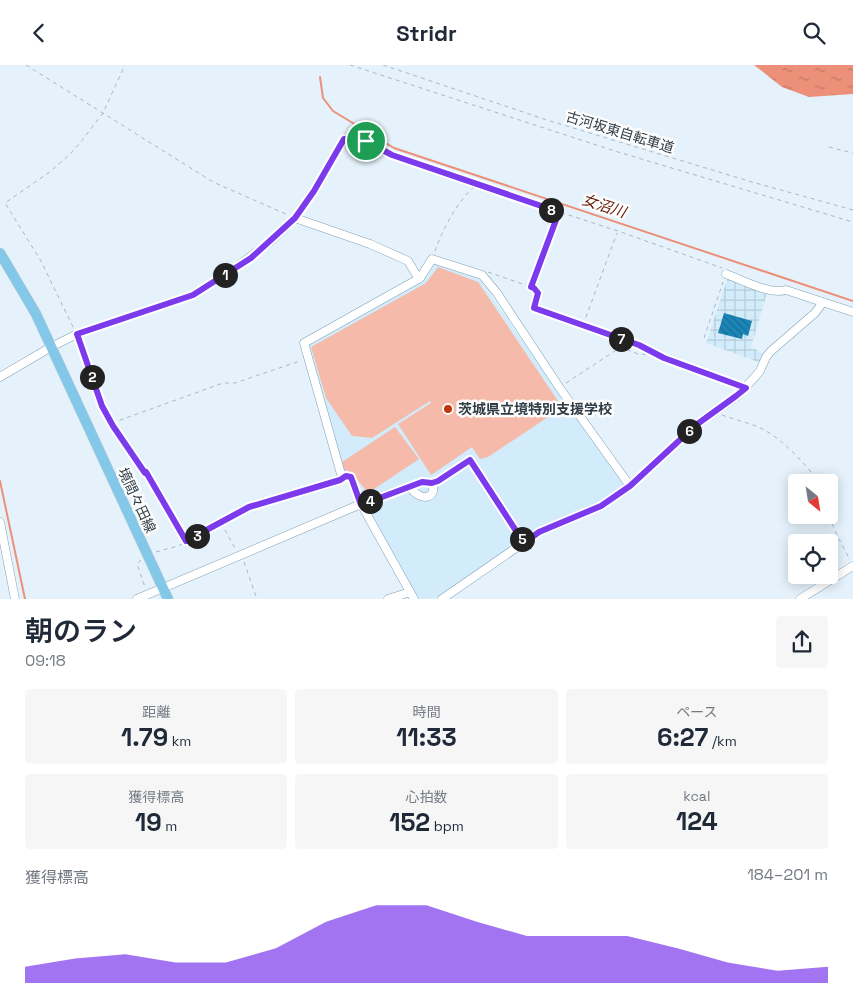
<!DOCTYPE html>
<html lang="ja">
<head>
<meta charset="utf-8">
<style>
  :root { --surface:#fff; --page:#f6f6f7; --text:#1f2937; --muted:#747a83; --accent:#7c3aed }
  body { margin:0; font-family:"Space Grotesk","Noto Sans JP",sans-serif; background:var(--page); color:var(--text); height:100vh; display:flex; flex-direction:column; font-size:19px; white-space:nowrap }
  * { box-sizing:border-box; margin:0 }
  p { font-size:16px; color:var(--muted) }
  .icon { flex:none; width:28px; height:28px; fill:none; stroke:currentColor; stroke-width:2; stroke-linecap:round; stroke-linejoin:round }
  .map { position:relative; height:534px; overflow:hidden }
  .sheet { display:flex; flex-direction:column; background:var(--surface); flex:1 }
  .sheet>* { flex:none }
  .needle { width:32px; rotate:150deg }
  .fabs { position:absolute; left:788px; top:409px; display:grid; gap:10px }
  .fabs a { display:grid; place-items:center; width:50px; height:50px; border-radius:5px; background:var(--surface); box-shadow:0 2px 12px #0003; font-size:25px }
  .pin { position:absolute; display:grid; place-items:center; width:42px; height:42px; color:#fff; margin:-21px; border:2px solid #fff; border-radius:50%; box-shadow:0 1px 5px #0007 }
  .km { position:absolute; width:25px; height:25px; margin:-12px; border-radius:50%; background:#222; color:#fff; font-size:14px; line-height:25px; text-align:center }
  .round { display:grid; place-items:center; flex:none; width:52px; height:52px; border-radius:5px; background:var(--page) }
  .summary { display:flex; align-items:center; justify-content:space-between; height:85px; padding:0 25px }
  h1 { font-size:28px; font-weight:600; line-height:38px }
  .figures { display:grid; grid-template-columns:repeat(3,1fr); gap:8px; height:85px; padding:5px 25px }
  .figures div { display:grid; align-content:center; border-radius:5px; background:var(--page); text-align:center }
  .figures b { font-size:25px; font-weight:600 }
  .figures small { font-size:14px; font-weight:400 }
  .figures p { font-size:14px }
  .chart { height:140px; padding:10px 25px }
  .chart p { display:flex; justify-content:space-between }
  .chart svg { width:100%; height:90px; margin-top:5px; fill:var(--accent); opacity:.7 }
  header { display:flex; justify-content:space-between; align-items:center; height:65px; padding:0 25px; background:var(--surface); font-size:22px; font-weight:600 }
  .map>svg:first-child { display:block }
</style>
</head>
<body>
<header><svg class="icon" aria-label="back" viewBox="0 0 24 24"><path d="M15 5l-7 7 7 7"/></svg>Stridr<svg class="icon" aria-label="search" viewBox="0 0 24 24"><circle cx="10" cy="10" r="6"/><path d="M15 15l6 6"/></svg></header>
<div class="map">
<svg width="853" height="534" viewBox="0 0 853 534">
  <defs>
    <pattern id="industrial-grid" width="8" height="8" patternUnits="userSpaceOnUse" patternTransform="scale(1.25)"><rect width="8" height="8" fill="#d3ecfb"/><path d="M0 4h8M4 0v8" fill="none" stroke="#b5cbd8"/></pattern>
    <pattern id="water-ripples" width="26" height="14" patternUnits="userSpaceOnUse" patternTransform="scale(1.25)"><rect width="26" height="14" fill="#ec9079"/><path d="M2 4q2-2 4 0t4 0M15 11q2-2 4 0t4 0" fill="none" stroke="#c07765"/></pattern>
    <pattern id="building-back-hatch" width="6" height="6" patternUnits="userSpaceOnUse" patternTransform="scale(1.25)"><rect width="6" height="6" fill="#1a85b6"/><path d="M-1 5l2 2M0 0l6 6M5-1l2 2" fill="none" stroke="#186e96"/></pattern>
  </defs>
  <rect width="100%" height="100%" fill="#e5f2fb"/>
  <path fill="#d3ecfb" d="M437,198L479,214L624,418V422L599,438L540,461L516,480L440,533L418,534L364,438L342,405L308,279L423,216L435,199Z"/>
  <path fill="url(#industrial-grid)" d="M728,212L767,228L751,282L764,289L761,298L706,278Z"/>
  <g fill="#f5baaa">
    <path d="M438,202L478,217L560,339L547,348L548,352L488,392L480,394L472,382L431,410L398,359L431,338L430,336L372,373L352,371L326,333L311,282L426,218Z"/>
    <path d="M395,362L419,394L368,428L352,408L344,404L342,397Z"/>
  </g>
  <path fill="url(#water-ripples)" d="M754,0H853V29L809,32L782,22Z"/>
  <g fill="none" stroke-linecap="round" stroke-linejoin="round">
    <g stroke="#ec9079" stroke-width="2">
      <path d="M320,12L323,33L333,46L394,83L853,236"/>
      <path d="M0,416L25,534"/>
    </g>
  </g>
  <path fill="url(#building-back-hatch)" d="M724,248L752,256L748,271L743,269L742,274L718,268Z"/>
  <g fill="none" stroke-linecap="round" stroke-linejoin="round">
    <defs>
      <g id="minor">
        <path d="M295,153L370,179L408,196L417,211L420,213"/>
        <path d="M726,209C742,215 770,230 786,225L853,247"/>
        <path d="M0,312L51,282L77,269L193,230L227,209L270,177L295,153L314,126L344,74"/>
        <path d="M410,422C421,438 438,433 432,418"/>
        <path d="M0,457L15,534"/>
        <path d="M137,534L361,439L422,417L432,418L438,416L470,395L524,478"/>
        <path d="M388,534L410,527"/>
        <path d="M414,534L361,439L351,412L341,409L304,278L420,213L432,194L482,210L497,228L559,322L630,421"/>
        <path d="M442,534L539,467L601,441L630,421L696,360L737,331L745,323L760,306L766,292L771,286L815,248L823,237"/>
        <path d="M800,534L853,501"/>
      </g>
      <path id="major" d="M0,188L36,249L168,534"/>
    </defs>
    <use href="#minor" stroke="#81a1b5" stroke-width="9"/>
    <use href="#major" stroke="#cdd0d2" stroke-width="11"/>
    <g stroke="#aab7c0" stroke-width="1" stroke-dasharray="4 4" stroke-linecap="butt">
      <path d="M26,0L213,117L288,150"/>
      <path d="M350,0L618,87L853,157"/>
      <path d="M383,0L547,55L752,117L853,145"/>
      <path d="M350,75L366,76L392,90L476,120L618,166L722,203"/>
      <path d="M829,82L853,88"/>
      <path d="M435,186C443,164 457,136 476,120"/>
      <path d="M488,207L534,223L538,228L534,243L639,280L664,293L738,319"/>
      <path d="M531,221L559,148"/>
      <path d="M583,260L617,168"/>
      <path d="M73,262L41,196L5,138L51,106L69,90L80,78L103,48L125,0"/>
      <path d="M704,273L723,217"/>
      <path d="M79,275L102,341L113,361L145,408L146,407L187,476"/>
      <path d="M566,318L621,282L638,289L657,290"/>
      <path d="M722,350C733,354 745,357 756,361C782,372 802,396 820,418"/>
      <path d="M112,358L223,318H235L300,296"/>
      <path d="M829,443C830,461 842,479 850,495"/>
      <path d="M221,458L235,483"/>
      <path d="M156,487L178,481L249,442L337,416"/>
      <path d="M141,495L137,499L145,522"/>
      <path d="M244,497L257,534"/>
    </g>
    <use href="#minor" stroke="#fff" stroke-width="8"/>
    <use href="#major" stroke="#84c8e9" stroke-width="10"/>
  </g>
  <g fill="none" stroke-linecap="round" stroke-linejoin="round">
    <defs>
      <path id="route" d="M344,74L366,76L392,90L559,147L531,222L534,223L538,228L534,243L639,280L664,293L746,323L736,331L696,360L630,421L601,441L539,467L524,478L470,395L438,416L432,418L422,417L361,440L351,412L346,411L340,415L249,442L186,476L146,407L145,408L113,361L102,341L77,269L193,230L251,193L295,153L314,126Z"/>
    </defs>
    <use href="#route" stroke="#fff" stroke-width="10"/>
    <use href="#route" stroke="#7c3aed" stroke-width="6"/>
  </g>
  <circle fill="#c03710" stroke="#fdfdfd" stroke-width="2" cx="448" cy="344" r="5"/>
  <g text-anchor="middle" stroke-width="5" stroke-linejoin="round" paint-order="stroke">
    <g font-size="14" fill="#2f3c45" stroke="#fdfdfd">
      <text transform="translate(620 67) rotate(17)" y="5">古河坂東自転車道</text>
      <text transform="translate(137 435) rotate(65)" y="5">境間々田線</text>
    </g>
    <g font-size="14" font-weight="bold" fill="#2f3c45" stroke="#fdfdfd" text-anchor="start">
      <text x="458" y="349">茨城県立境特別支援学校</text>
    </g>
    <g font-size="15" font-style="italic" fill="#6a1a05" stroke="#fdfdfd">
      <text transform="translate(604 141) rotate(18)" y="5">女沼川</text>
    </g>
  </g>
</svg>
<div class="fabs">
<a><svg class="needle" viewBox="-14 -14 28 28"><path d="M0-13l5 13h-10z" fill="#e53935"/><path d="M0 13l5-13h-10z" fill="#747a83"/></svg></a>
<a><svg class="icon" aria-label="locate" viewBox="0 0 24 24"><circle cx="12" cy="12" r="6"/><path d="M12 2v4M12 18v4M2 12h4M18 12h4"/></svg></a>
</div>
<div class="pin" style="left:366px;top:76px;background:#1e9e55"><svg class="icon" aria-label="arrive" viewBox="0 0 24 24"><path d="M6 21V4h12l-3 4 3 4H6"/></svg></div>
<b class="km" style="left:225px;top:210px">1</b>
<b class="km" style="left:92px;top:312px">2</b>
<b class="km" style="left:197px;top:471px">3</b>
<b class="km" style="left:370px;top:436px">4</b>
<b class="km" style="left:522px;top:474px">5</b>
<b class="km" style="left:689px;top:366px">6</b>
<b class="km" style="left:621px;top:274px">7</b>
<b class="km" style="left:551px;top:145px">8</b>
</div>
<section class="sheet">
<div class="summary"><div><h1>朝のラン</h1><p>09:18</p></div><a class="round"><svg class="icon" aria-label="share" viewBox="0 0 24 24"><path d="M12 15V3M7 8l5-5 5 5M5 13v7h14v-7"/></svg></a></div>
<div class="figures">
<div><p>距離</p><b>1.79<small> km</small></b></div>
<div><p>時間</p><b>11:33</b></div>
<div><p>ペース</p><b>6:27<small> /km</small></b></div>
</div>
<div class="figures">
<div><p>獲得標高</p><b>19<small> m</small></b></div>
<div><p>心拍数</p><b>152<small> bpm</small></b></div>
<div><p>kcal</p><b>124</b></div>
</div>
<div class="chart"><p><span>獲得標高</span>184–201 m</p>
<svg viewBox="0 0 160 44" preserveAspectRatio="none"><path d="M0 44V36L10 32L20 30L30 34L40 34L50 27L60 14L70 6L80 6L90 14L100 21L110 21L120 21L130 27L140 34L150 38L160 36V44z"/></svg>
</div>
</section>
</body>
</html>
